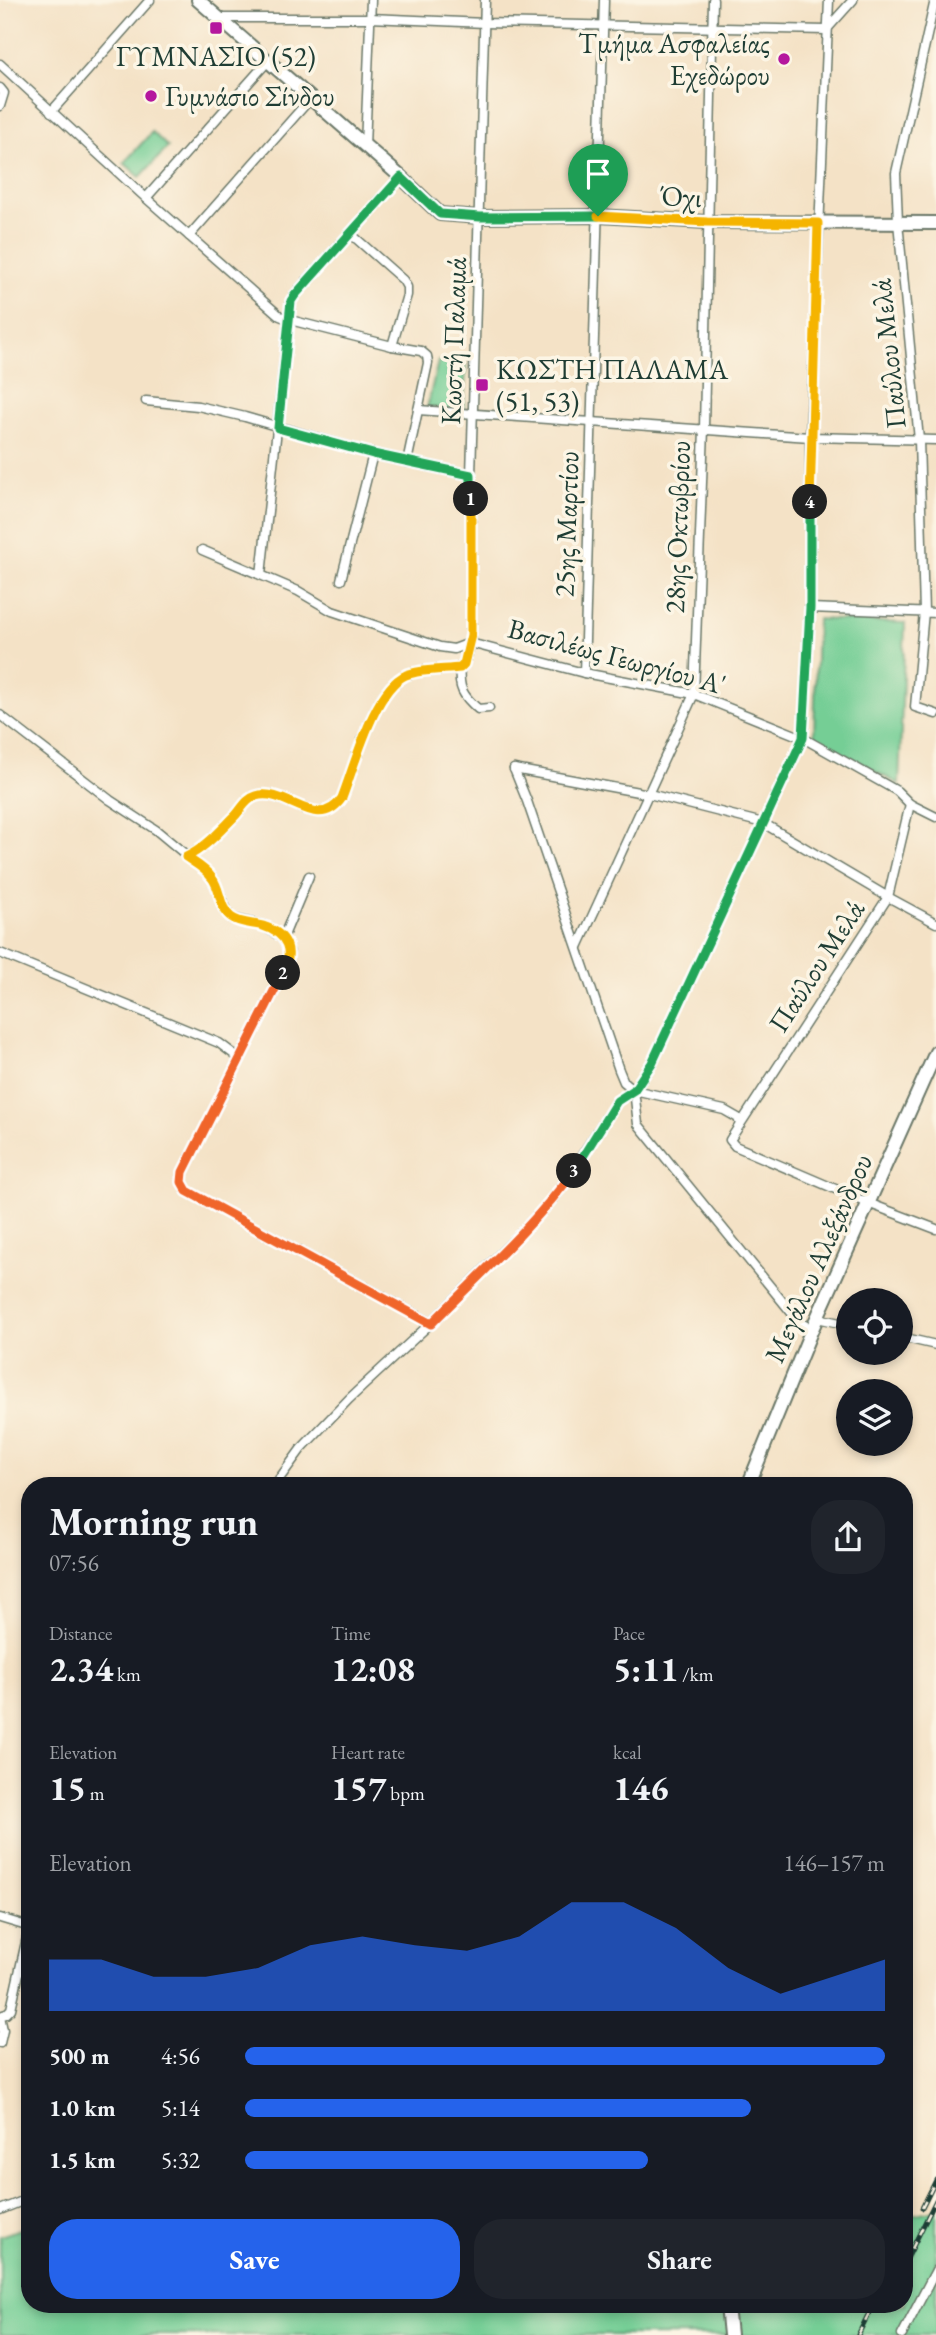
<!DOCTYPE html>
<html lang="en">
<head>
<meta charset="utf-8">
<style>
  :root { --surface:#171b24; --page:#20242c; --text:#f1f3f6; --muted:#9ea1a6; --accent:#2563eb }
  body { margin:0; font-family:"EB Garamond",serif; background:var(--page); color:var(--text); height:100vh; display:flex; flex-direction:column; font-size:26px; white-space:nowrap }
  * { box-sizing:border-box; margin:0 }
  p { font-size:23px; color:var(--muted) }
  .icon { flex:none; width:38px; height:38px; fill:none; stroke:currentColor; stroke-width:2; stroke-linecap:round; stroke-linejoin:round }
  .map { position:relative; flex:1; overflow:hidden }
  .details { position:absolute; left:21px; top:1477px; width:892px; height:836px; display:flex; flex-direction:column; background:var(--surface); border-radius:28px; box-shadow:0 4px 10px #0003 }
  .details>* { flex:none }
  .tools { position:absolute; left:836px; top:1288px; display:grid; gap:14px }
  .tools a { display:grid; place-items:center; width:77px; height:77px; border-radius:50%; background:var(--surface); box-shadow:0 4px 10px #0003; font-size:35px }
  .pin { position:absolute; display:grid; place-items:center; width:60px; height:60px; color:#fff; margin:-72px -30px; border-radius:50% 50% 50% 0; rotate:-45deg; box-shadow:0 0 7px #0007 }
  .pin .icon { rotate:45deg }
  .km { position:absolute; width:35px; height:35px; margin:-18px; border-radius:50%; background:#222; color:#fff; font-size:19px; line-height:35px; text-align:center }
  .round { display:grid; place-items:center; flex:none; width:74px; height:74px; border-radius:28px; background:var(--page) }
  .head { display:flex; align-items:center; justify-content:space-between; height:119px; padding:0 28px }
  h1 { font-size:38px; font-weight:700; line-height:52px }
  .stats { display:grid; grid-template-columns:repeat(3,1fr); gap:10px; height:119px; padding:7px 28px }
  .stats div { display:grid; align-content:center }
  .stats b { font-size:35px; font-weight:700 }
  .stats small { font-size:19px; font-weight:400 }
  .stats p { font-size:19px }
  .chart { height:196px; padding:14px 28px }
  .chart p { display:flex; justify-content:space-between }
  .chart svg { width:100%; height:126px; margin-top:7px; fill:var(--accent); opacity:.7 }
  .button { display:flex; gap:14px; margin-top:auto; padding:14px 28px }
  .button a { flex:1; height:80px; border-radius:28px; background:var(--accent); color:#fff; font-size:28px; font-weight:700; line-height:80px; text-align:center }
  .button a+a { background:var(--page); color:var(--text) }
  ul { padding:0 28px; list-style:none; font-size:23px }
  li { display:grid; grid-template-columns:112px 84px 1fr; align-items:center; height:52px }
  li i { height:18px; border-radius:9px; background:var(--accent) }
  .map>svg:first-child { display:block }
</style>
</head>
<body>
<div class="map">
<svg width="936" height="2335" viewBox="0 0 936 2335">
  <rect width="100%" height="100%" fill="#fcf5e5"/>
  <filter id="ink" filterUnits="userSpaceOnUse"><feTurbulence type="fractalNoise" baseFrequency=".0143" numOctaves="2"/><feDisplacementMap in="SourceGraphic" scale="14" xChannelSelector="R" yChannelSelector="G"/><feConvolveMatrix kernelMatrix="1 2 1 2 8 2 1 2 1" color-interpolation-filters="sRGB"/></filter>
  <filter id="wash" filterUnits="userSpaceOnUse"><feTurbulence type="fractalNoise" baseFrequency=".00686" numOctaves="4" result="noise"/><feDisplacementMap in="SourceGraphic" scale="28" xChannelSelector="R" yChannelSelector="G"/><feGaussianBlur stdDeviation="1.57" result="paint"/><feColorMatrix in="noise" values="0 0 0 0 0 0 0 0 0 0 0 0 0 0 0 0 0 1.4 0 .05"/><feComposite in="paint" operator="in"/></filter>
  <g filter="url(#wash)">
    <rect width="100%" height="100%" fill="#f4e2c6"/>
    <g fill="#74ce95" stroke="#4a8664" stroke-width="2">
      <path d="M152,132L168,147L140,177L124,163Z"/>
      <path d="M438,361L466,364L464,409L427,408Z"/>
      <path d="M817,619L905,623L899,784L814,739Z"/>
      <path d="M936,2210V2335H0V2236L30,2226V2305H905V2216Z"/>
    </g>
  </g>
  <g filter="url(#ink)">
    <g fill="none" stroke-linecap="round" stroke-linejoin="round">
      <defs>
        <g id="street">
          <path d="M935,0L896,173L898,222L919,440L924,612L915,707L936,714"/>
          <path d="M220,18H370L485,23L826,30"/>
          <path d="M826,30L853,0"/>
          <path d="M0,64L146,198L280,316L290,320L392,346L421,351L427,356L428,363L407,462"/>
          <path d="M0,88L4,93L0,106"/>
          <path d="M51,112L150,0"/>
          <path d="M365,146L371,0"/>
          <path d="M146,198L268,61"/>
          <path d="M351,234L403,280L407,287V295L392,346"/>
          <path d="M189,236L311,98"/>
          <path d="M146,401L198,406L245,417L373,454L471,475"/>
          <path d="M418,410L810,437L936,440"/>
          <path d="M202,550L298,591L332,611L440,647L454,649L470,643"/>
          <path d="M261,575L291,301L295,294L401,177"/>
          <path d="M341,580L373,454"/>
          <path d="M810,608L936,613"/>
          <path d="M470,643L584,673L694,694L803,738L897,791L910,804L936,817"/>
          <path d="M460,668C458,688 463,696 478,709L489,708"/>
          <path d="M584,673L604,0"/>
          <path d="M0,715L110,800L156,830L203,869L213,878L226,911L232,918L264,926L283,938L289,951L285,969L183,1172L182,1182L187,1191L431,1323"/>
          <path d="M514,769L527,801L619,1070L624,1082L634,1090L638,1124L791,1312L801,1323L812,1329"/>
          <path d="M514,769L649,794L763,823L888,897L936,923"/>
          <path d="M910,804L888,897L730,1140L735,1146L868,1203L936,1229"/>
          <path d="M186,857C204,849 219,832 233,818C241,811 245,799 256,796C287,787 316,834 342,798C355,765 373,689 406,675C422,669 443,670 460,668L464,664L471,635V475L485,0"/>
          <path d="M283,938L309,876"/>
          <path d="M578,947L694,694L704,429L713,0"/>
          <path d="M0,953L219,1043L239,1058"/>
          <path d="M634,1090L724,1110L738,1118L740,1124"/>
          <path d="M817,1318L849,1325"/>
          <path d="M901,1337L936,1345"/>
          <path d="M274,1486L301,1449L349,1399L431,1323L528,1226L557,1194L617,1101L634,1090L652,1063L803,738L810,608V437L829,0"/>
          <path d="M0,1918L30,1927"/>
          <path d="M0,2043L3,2030L0,2016L6,2014L11,2009L30,1924"/>
          <path d="M0,2210L30,2198"/>
          <path d="M902,2335L936,2270"/>
        </g>
        <g id="secondary">
          <path d="M198,0L401,177L440,214L480,217L598,216L707,222L936,223"/>
          <path d="M748,1486L812,1329L936,1052"/>
          <path d="M727,2305L730,2335"/>
        </g>
      </defs>
      <use href="#street" stroke="#6a7767" stroke-width="11"/>
      <use href="#secondary" stroke="#6a7767" stroke-width="16"/>
      <use href="#street" stroke="#fff" stroke-width="8"/>
      <use href="#secondary" stroke="#fff" stroke-width="12"/>
      <defs>
        <g id="rail">
          <path d="M922,2208L936,2180"/>
          <path d="M905,2263L936,2200"/>
          <path d="M858,2335L873,2305"/>
        </g>
      </defs>
      <use href="#rail" stroke="#1f3d34" stroke-width="5"/>
      <use href="#rail" stroke="#fcf5e5" stroke-width="2.5" stroke-dasharray="8" stroke-linecap="butt"/>
    </g>
  </g>
  <g fill="none" stroke-linecap="round" stroke-linejoin="round" filter="url(#ink)">
    <defs>
      <path id="split-1" d="M471,499V475L373,454L278,428L291,301L295,295L401,177L440,214L480,217L598,216"/>
      <path id="split-2" d="M283,973C294,951 288,934 263,926C253,923 240,924 231,917C219,908 221,889 212,878C206,869 195,863 186,857C204,849 219,832 233,818C241,811 245,799 256,796C287,787 317,834 342,798C355,765 374,689 406,675C422,669 443,670 460,668L464,664L471,635V499"/>
      <path id="split-3" d="M283,973L183,1172L182,1182L187,1191L431,1324C480,1274 533,1227 574,1171"/>
      <path id="split-4" d="M574,1171L617,1101L634,1090L652,1063L803,738L810,608V502"/>
      <path id="split-5" d="M598,216L707,222L818,223L810,502"/>
    </defs>
    <use href="#split-1" stroke="#fff" stroke-width="14"/>
    <use href="#split-2" stroke="#fff" stroke-width="14"/>
    <use href="#split-3" stroke="#fff" stroke-width="14"/>
    <use href="#split-4" stroke="#fff" stroke-width="14"/>
    <use href="#split-5" stroke="#fff" stroke-width="14"/>
    <use href="#split-1" stroke="#22a559" stroke-width="9"/>
    <use href="#split-2" stroke="#f5b400" stroke-width="9"/>
    <use href="#split-3" stroke="#f0652b" stroke-width="9"/>
    <use href="#split-4" stroke="#22a559" stroke-width="9"/>
    <use href="#split-5" stroke="#f5b400" stroke-width="9"/>
  </g>
  <g fill="#b5179e" stroke="#fcf5e5" stroke-width="2.5">
    <rect x="209" y="21" width="14" height="14" rx="3.5"/>
    <circle cx="784" cy="59" r="7"/>
    <circle cx="151" cy="96" r="7"/>
    <rect x="475" y="378" width="14" height="14" rx="3.5"/>
  </g>
  <g text-anchor="middle" stroke-width="7" stroke-linejoin="round" paint-order="stroke">
    <g font-size="28" fill="#1f3d34" stroke="#fcf5e5" text-anchor="start">
      <text x="770" y="53" text-anchor="end">Τμήμα Ασφαλείας<tspan x="770" dy="32">Εχεδώρου</tspan></text>
      <text x="216" y="66" text-anchor="middle">ΓΥΜΝΑΣΙΟ (52)</text>
      <text x="165" y="106">Γυμνάσιο Σίνδου</text>
      <text x="496" y="379">ΚΩΣΤΗ ΠΑΛΑΜΑ<tspan x="496" dy="32">(51, 53)</tspan></text>
    </g>
    <g font-size="28" fill="#1f3d34" stroke="#fcf5e5">
      <text transform="translate(681 196) rotate(3)" y="10">Όχι</text>
      <text transform="translate(453 341) rotate(-88)" y="10">Κωστή Παλαμά</text>
      <text transform="translate(888 354) rotate(-96)" y="10">Παύλου Μελά</text>
      <text transform="translate(566 524) rotate(-88)" y="10">25ης Μαρτίου</text>
      <text transform="translate(677 527) rotate(-88)" y="10">28ης Οκτωβρίου</text>
      <text transform="translate(617 656) rotate(15)" y="10">Βασιλέως Γεωργίου Α'</text>
      <text transform="translate(816 966) rotate(-57)" y="10">Παύλου Μελά</text>
      <text transform="translate(818 1258) rotate(-66)" y="10">Μεγάλου Αλεξάνδρου</text>
    </g>
  </g>
</svg>
<div class="tools">
<a><svg class="icon" aria-label="locate" viewBox="0 0 24 24"><circle cx="12" cy="12" r="6"/><path d="M12 2v4M12 18v4M2 12h4M18 12h4"/></svg></a>
<a><svg class="icon" aria-label="layers" viewBox="0 0 24 24"><path d="M12 4l9 5-9 5-9-5zM3 14l9 5 9-5"/></svg></a>
</div>
<div class="pin" style="left:598px;top:216px;background:#1e9e55"><svg class="icon" aria-label="arrive" viewBox="0 0 24 24"><path d="M6 21V4h12l-3 4 3 4H6"/></svg></div>
<b class="km" style="left:471px;top:499px">1</b>
<b class="km" style="left:283px;top:973px">2</b>
<b class="km" style="left:574px;top:1171px">3</b>
<b class="km" style="left:810px;top:502px">4</b>
<section class="details">
<div class="head"><div><h1>Morning run</h1><p>07:56</p></div><a class="round"><svg class="icon" aria-label="share" viewBox="0 0 24 24"><path d="M12 15V3M7 8l5-5 5 5M5 13v7h14v-7"/></svg></a></div>
<div class="stats">
<div><p>Distance</p><b>2.34<small> km</small></b></div>
<div><p>Time</p><b>12:08</b></div>
<div><p>Pace</p><b>5:11<small> /km</small></b></div>
</div>
<div class="stats">
<div><p>Elevation</p><b>15<small> m</small></b></div>
<div><p>Heart rate</p><b>157<small> bpm</small></b></div>
<div><p>kcal</p><b>146</b></div>
</div>
<div class="chart"><p><span>Elevation</span>146–157 m</p>
<svg viewBox="0 0 160 44" preserveAspectRatio="none"><path d="M0 44V26L10 26L20 32L30 32L40 29L50 21L60 18L70 21L80 23L90 18L100 6L110 6L120 15L130 29L140 38L150 32L160 26V44z"/></svg>
</div>
<ul>
<li><b>500 m</b>4:56<i style="width:100%"></i></li>
<li><b>1.0 km</b>5:14<i style="width:79%"></i></li>
<li><b>1.5 km</b>5:32<i style="width:63%"></i></li>
</ul>
<div class="button"><a>Save</a><a>Share</a></div>
</section>
</div>
</body>
</html>
